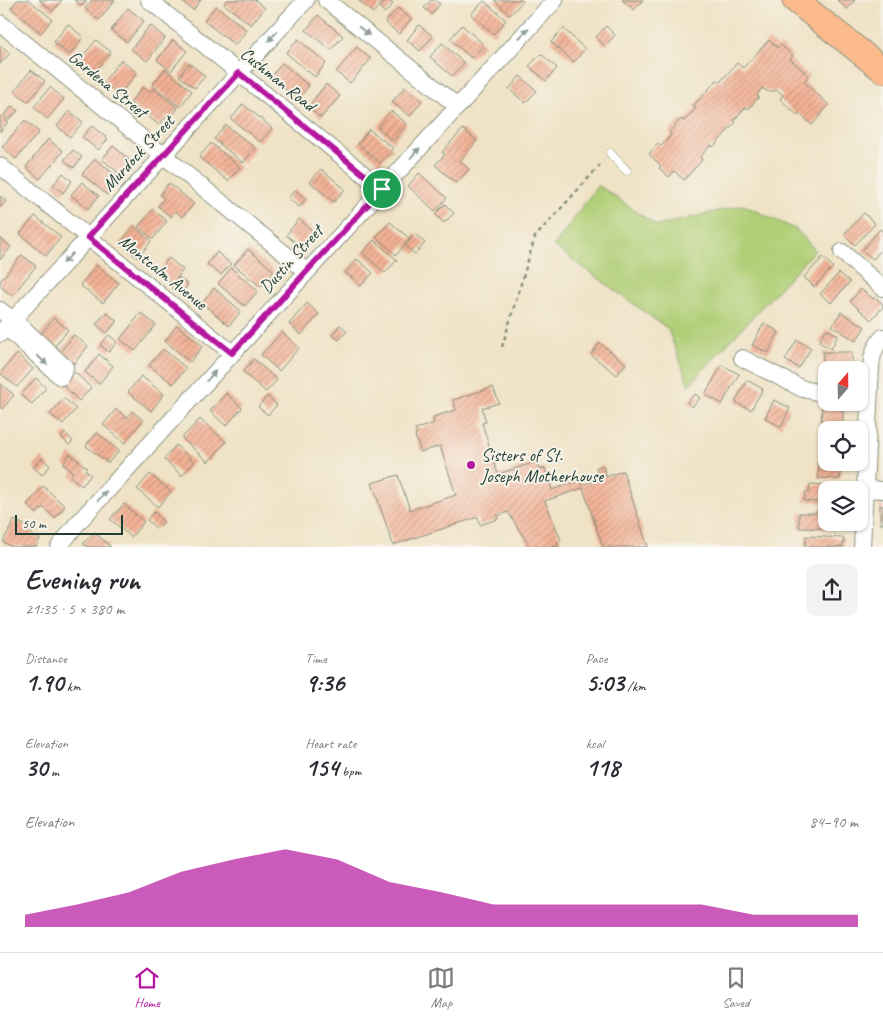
<!DOCTYPE html>
<html lang="en">
<head>
<meta charset="utf-8">
<style>
  :root { --surface:#fff; --page:#f2f2f3; --text:#2b2b33; --muted:#7c7c81; --line:#e1e1e2; --accent:#b5179e }
  body { margin:0; font-family:Caveat,sans-serif; background:var(--page); color:var(--text); height:100vh; display:flex; flex-direction:column; font-size:19px; white-space:nowrap }
  * { box-sizing:border-box; margin:0 }
  p { font-size:16px; color:var(--muted) }
  .icon { flex:none; width:28px; height:28px; fill:none; stroke:currentColor; stroke-width:2; stroke-linecap:round; stroke-linejoin:round }
  .map { position:relative; height:547px; overflow:hidden }
  .panel { display:flex; flex-direction:column; background:var(--surface); flex:1 }
  .panel>* { flex:none }
  .needle { width:32px; rotate:20deg }
  .buttons { position:absolute; left:818px; top:361px; display:grid; gap:10px }
  .buttons a { display:grid; place-items:center; width:50px; height:50px; border-radius:10px; background:var(--surface); box-shadow:0 1px 4px #0004; font-size:25px }
  .scale { position:absolute; left:15px; bottom:12px; width:108px; box-sizing:border-box; padding-left:5px; border:2px solid #1f3d34; border-top:0; font-size:14px; line-height:18px; white-space:nowrap; color:#1f3d34; -webkit-text-stroke:4px #f7f3e8; paint-order:stroke }
  .pin { position:absolute; display:grid; place-items:center; width:42px; height:42px; color:#fff; margin:-21px; border:2px solid #fff; border-radius:50%; box-shadow:0 1px 5px #0007 }
  .round { display:grid; place-items:center; flex:none; width:52px; height:52px; border-radius:10px; background:var(--page) }
  .overview { display:flex; align-items:center; justify-content:space-between; height:85px; padding:0 25px }
  h1 { font-size:28px; font-weight:600; line-height:38px }
  .figures { display:grid; grid-template-columns:repeat(3,1fr); gap:8px; height:85px; padding:5px 25px }
  .figures div { display:grid; align-content:center }
  .figures b { font-size:25px; font-weight:600 }
  .figures small { font-size:14px; font-weight:400 }
  .figures p { font-size:14px }
  .chart { height:140px; padding:10px 25px }
  .chart p { display:flex; justify-content:space-between }
  .chart svg { width:100%; height:90px; margin-top:5px; fill:var(--accent); opacity:.7 }
  .tab-bar { display:flex; justify-content:space-around; align-items:center; height:70px; border-top:1px solid var(--line); background:var(--surface); font-size:14px; color:var(--muted) }
  .tab-bar a { display:grid; justify-items:center; gap:2px }
  .tab-bar .selected { color:var(--accent) }
  .map>svg:first-child { display:block }
</style>
</head>
<body>
<div class="map">
<svg width="883" height="547" viewBox="0 0 883 547">
  <defs>
    <pattern id="building-hatch" width="6" height="6" patternUnits="userSpaceOnUse" patternTransform="scale(1.25)"><rect width="6" height="6" fill="#f4b296"/><path d="M-1 1l2-2M0 6l6-6M5 7l2-2" fill="none" stroke="#c5927b"/></pattern>
  </defs>
  <rect width="100%" height="100%" fill="#f7f3e8"/>
  <filter id="ink" filterUnits="userSpaceOnUse"><feTurbulence type="fractalNoise" baseFrequency=".02" numOctaves="2"/><feDisplacementMap in="SourceGraphic" scale="10" xChannelSelector="R" yChannelSelector="G"/><feConvolveMatrix kernelMatrix="1 2 1 2 8 2 1 2 1" color-interpolation-filters="sRGB"/></filter>
  <filter id="wash" filterUnits="userSpaceOnUse"><feTurbulence type="fractalNoise" baseFrequency=".0096" numOctaves="4" result="noise"/><feDisplacementMap in="SourceGraphic" scale="20" xChannelSelector="R" yChannelSelector="G"/><feGaussianBlur stdDeviation="1.12" result="paint"/><feColorMatrix in="noise" values="0 0 0 0 0 0 0 0 0 0 0 0 0 0 0 0 0 1.4 0 .05"/><feComposite in="paint" operator="in"/></filter>
  <g filter="url(#wash)">
    <rect width="100%" height="100%" fill="#efe2c5"/>
    <path fill="#b0cf77" stroke="#688656" d="M598,185L657,226L743,205L797,230L815,250L689,385L668,329L554,246Z"/>
    <g id="blocks">
      <g fill="url(#building-hatch)">
        <path d="M17,0H29L52,19L41,33L11,8Z"/>
        <path d="M39,0H62L53,11Z"/>
        <path d="M74,0H87L82,6Z"/>
        <path d="M92,0H115L99,20L85,9Z"/>
        <path d="M180,0H201L193,10Z"/>
        <path d="M227,0H255L265,8L251,25L224,4Z"/>
        <path d="M358,0H384L373,13Z"/>
        <path d="M387,0L393,4L385,13L380,8Z"/>
        <path d="M431,0H434L440,4L432,14L424,8Z"/>
        <path d="M494,0H521L523,1L510,15Z"/>
        <path d="M622,0H643L634,10Z"/>
        <path d="M837,0H855L847,9Z"/>
        <path d="M484,1L506,20L493,34L471,14Z"/>
        <path d="M216,6L247,30L235,45L204,21Z"/>
        <path d="M128,8L144,21L127,42L111,30Z"/>
        <path d="M398,8L411,19L399,34L385,22Z"/>
        <path d="M318,15L343,36L331,50L306,30Z"/>
        <path d="M68,24L83,37L69,55L54,42Z"/>
        <path d="M150,25L165,38L147,61L131,49Z"/>
        <path d="M419,25L433,36L420,51L407,40Z"/>
        <path d="M462,25L484,45L471,58L450,39Z"/>
        <path d="M606,26L615,35L605,46L596,37Z"/>
        <path d="M563,28L585,49L574,62L551,42Z"/>
        <path d="M298,39L326,63L315,77L286,53Z"/>
        <path d="M96,40L111,52L93,74L78,62Z"/>
        <path d="M173,40L187,51L171,71L157,60Z"/>
        <path d="M769,40L778,48L781,45L793,56L790,59L809,76L804,82L829,105L812,125L799,113L797,115L780,99L783,95L777,90L769,92L762,88L757,95L759,97L748,109L746,107L734,120L736,122L713,147L711,145L700,157L702,160L684,180L674,171L669,177L659,168L661,166L649,154L658,143L661,146L671,135L669,132L681,119L684,121L696,108L693,106L717,80L720,82L737,63L743,68Z"/>
        <path d="M442,43L464,63L452,76L430,57Z"/>
        <path d="M0,45L10,53L0,64Z"/>
        <path d="M357,47L371,59L350,83L336,72Z"/>
        <path d="M541,54L557,68L546,81L529,66Z"/>
        <path d="M121,60L137,73L119,95L103,82Z"/>
        <path d="M189,63L205,76L195,88L179,76Z"/>
        <path d="M282,63L309,86L298,99L271,77Z"/>
        <path d="M165,69L192,91L180,107L152,85Z"/>
        <path d="M31,70L45,81L28,102L14,91Z"/>
        <path d="M520,76L537,91L525,103L509,89Z"/>
        <path d="M326,84L340,96L321,118L308,107Z"/>
        <path d="M50,87L64,99L47,119L34,107Z"/>
        <path d="M143,87L149,92L153,88L178,108L170,119L167,116L159,125L130,103Z"/>
        <path d="M405,87L422,101L410,116L392,102Z"/>
        <path d="M243,104L272,128L260,142L231,119Z"/>
        <path d="M12,106L18,111L9,120L4,115Z"/>
        <path d="M69,111L83,122L70,137L57,126Z"/>
        <path d="M391,111L407,124L393,141L377,127Z"/>
        <path d="M0,115L8,122L0,132Z"/>
        <path d="M25,120L39,132L16,159L2,147Z"/>
        <path d="M226,125L255,148L243,163L214,139Z"/>
        <path d="M92,126L108,139L98,150L82,137Z"/>
        <path d="M369,129L393,148L380,163L358,144Z"/>
        <path d="M463,129L477,141L460,161L469,169L456,183L435,165L445,154L442,152Z"/>
        <path d="M48,139L63,151L40,179L26,167Z"/>
        <path d="M211,143L240,167L228,181L199,157Z"/>
        <path d="M113,146L131,161L120,174L102,159Z"/>
        <path d="M73,150L82,157L74,168L64,160Z"/>
        <path d="M95,159L120,179L107,195L82,174Z"/>
        <path d="M321,169L345,189L334,202L310,182Z"/>
        <path d="M63,173L72,181L63,193L53,185Z"/>
        <path d="M419,173L447,198L435,211L408,186Z"/>
        <path d="M82,182L99,196L88,209L71,195Z"/>
        <path d="M169,183L194,204L182,217L175,211L171,217L158,206L164,198L160,195Z"/>
        <path d="M295,190L306,199L299,207L288,198Z"/>
        <path d="M0,196L6,201L0,208Z"/>
        <path d="M445,204L454,213L444,223L435,214Z"/>
        <path d="M153,209L167,221L153,239L138,227Z"/>
        <path d="M864,213L875,224L855,245L844,234Z"/>
        <path d="M35,216L61,237L46,256L20,234Z"/>
        <path d="M299,219L315,233L302,248L286,235Z"/>
        <path d="M390,222L410,239L396,255L376,237Z"/>
        <path d="M134,226L151,241L138,258L120,243Z"/>
        <path d="M880,229L883,232V248L873,259L862,250Z"/>
        <path d="M415,234L425,243L415,254L405,246Z"/>
        <path d="M0,238L11,247L0,260Z"/>
        <path d="M374,240L397,260L385,273L362,253Z"/>
        <path d="M248,249L274,271L261,287L234,265Z"/>
        <path d="M217,252L231,264L221,275L207,264Z"/>
        <path d="M22,255L36,266L12,296L0,286V281Z"/>
        <path d="M823,257L833,267L814,287L804,277Z"/>
        <path d="M169,258L183,270L172,284L158,272Z"/>
        <path d="M357,259L373,273L361,286L345,272Z"/>
        <path d="M96,265L119,283L103,303L80,285Z"/>
        <path d="M231,268L258,291L245,306L218,284Z"/>
        <path d="M839,273L850,282L831,303L820,294Z"/>
        <path d="M179,277L188,285L180,295L171,287Z"/>
        <path d="M214,288L241,311L229,326L202,303Z"/>
        <path d="M861,289L873,299L875,297L883,304V307L871,320L850,301Z"/>
        <path d="M307,303L319,314L301,335L289,324Z"/>
        <path d="M106,312L117,321L107,333L96,324Z"/>
        <path d="M841,312L865,327L856,341L832,326Z"/>
        <path d="M141,313L156,325L135,351L120,339Z"/>
        <path d="M54,318L68,330L54,347L39,336Z"/>
        <path d="M764,323L779,332L768,353L752,345Z"/>
        <path d="M177,325L203,346L190,362L165,341Z"/>
        <path d="M340,325L347,331L339,340L332,335Z"/>
        <path d="M826,329L838,335L831,349L819,342Z"/>
        <path d="M282,332L299,348L279,371L261,355Z"/>
        <path d="M74,335L88,346L74,364L60,352Z"/>
        <path d="M109,335L117,342L109,352L100,345Z"/>
        <path d="M797,340L811,348L799,368L785,360Z"/>
        <path d="M600,343L626,364L617,375L591,355Z"/>
        <path d="M163,349L186,368L173,384L149,365Z"/>
        <path d="M823,352H852V370H826V379H823Z"/>
        <path d="M17,354L33,369L17,387L0,373Z"/>
        <path d="M99,354L113,366L99,384L85,372Z"/>
        <path d="M254,359L277,380L266,392L243,372Z"/>
        <path d="M722,365L739,374L722,404L705,394Z"/>
        <path d="M75,372L91,388L79,401L63,385Z"/>
        <path d="M141,376L164,394L151,411L128,392Z"/>
        <path d="M36,378L46,388L32,404L21,395Z"/>
        <path d="M747,380L763,389L751,410L735,402Z"/>
        <path d="M0,383L14,395L2,409L0,407Z"/>
        <path d="M493,387L499,403L482,408L486,422L482,423L498,474L536,462L539,470L545,468L552,490L581,480L582,485L599,479L596,468L603,465L606,477L623,471L648,547H603L583,488L545,501L561,540L557,542L559,547H530L508,512L497,516L498,519L480,525L478,517L393,545L372,483L398,475L410,510L456,495L440,446L421,452L415,435L417,434L415,429L433,424L434,422L433,417L456,410L453,400Z"/>
        <path d="M226,393L242,408L226,426L210,411Z"/>
        <path d="M695,394L700,398L692,407L687,402Z"/>
        <path d="M267,396L277,405L268,415L258,407Z"/>
        <path d="M64,398L76,409L63,424L50,414Z"/>
        <path d="M774,400L790,408L781,427L765,418Z"/>
        <path d="M822,404L843,405V425H821Z"/>
        <path d="M116,409L127,418L132,411L143,420L125,443L103,425Z"/>
        <path d="M200,419L226,442L208,462L182,438Z"/>
        <path d="M821,431H826V451H819Z"/>
        <path d="M65,433L73,441L69,445L61,437Z"/>
        <path d="M97,433L119,451L108,463L86,446Z"/>
        <path d="M176,445L194,462L182,476L164,459Z"/>
        <path d="M70,454L87,468L85,470L91,475L82,486L70,476L73,472L63,464Z"/>
        <path d="M819,457L826,458V462H841L840,479L818,478Z"/>
        <path d="M42,458L50,466L42,475L33,467Z"/>
        <path d="M150,474L171,492L158,507L137,489Z"/>
        <path d="M810,484L844,486L843,490H826V503L804,501L805,492H809Z"/>
        <path d="M43,486L65,506L55,518L43,507L37,514L27,505Z"/>
        <path d="M124,504L144,522L131,537L110,519Z"/>
        <path d="M880,505L883,506V524H880Z"/>
        <path d="M817,510L826,511V522H841V529L799,528V513H817Z"/>
        <path d="M154,512L164,522L157,529L147,520Z"/>
        <path d="M14,520L33,529L31,535L40,539L36,547H12L3,542Z"/>
        <path d="M94,532L111,547H87L83,544Z"/>
        <path d="M806,536L844,538L843,547H805Z"/>
      </g>
    </g>
  </g>
  <g filter="url(#ink)">
    <use href="#blocks" fill-opacity="0" stroke="#87907c" stroke-width="1"/>
    <g fill="none" stroke-linecap="round" stroke-linejoin="round">
      <defs>
        <path id="lane" d="M610,153L627,171"/>
        <g id="street">
          <path d="M149,0L382,189"/>
          <path d="M326,0L457,106"/>
          <path d="M0,23L306,271"/>
          <path d="M0,166L232,353"/>
          <path d="M842,252L883,288"/>
          <path d="M0,310L22,327L65,367L61,377L6,327"/>
          <path d="M0,334L306,0"/>
          <path d="M742,358L803,389L826,394"/>
          <path d="M864,489L883,490"/>
          <path d="M59,547L76,525L555,0"/>
          <path d="M862,547L871,366C872,354 875,345 883,337"/>
        </g>
        <path id="primary" d="M795,0L883,70"/>
      </defs>
      <use href="#lane" stroke="#87907c" stroke-width="9"/>
      <use href="#street" stroke="#87907c" stroke-width="18"/>
      <use href="#primary" stroke="#87907c" stroke-width="27"/>
      <path stroke="#87907c" stroke-width="2.5" stroke-dasharray="4 4" stroke-linecap="butt" d="M502,347L535,237L603,162"/>
      <use href="#lane" stroke="#fff" stroke-width="8"/>
      <use href="#street" stroke="#fff" stroke-width="16"/>
      <use href="#primary" stroke="#fbbb8d" stroke-width="25"/>
    </g>
    <defs><path id="oneway-solid" d="M-6-.8H1V-3.2L6.5 0L1 3.2V.8H-6Z" transform="scale(1.25)"/></defs>
    <g fill="#8f9e9a">
      <use href="#oneway-solid" transform="translate(364 31) rotate(39)"/>
      <use href="#oneway-solid" transform="translate(524 33) rotate(-47)"/>
      <use href="#oneway-solid" transform="translate(273 36) rotate(133)"/>
      <use href="#oneway-solid" transform="translate(415 153) rotate(-48)"/>
      <use href="#oneway-solid" transform="translate(68 258) rotate(133)"/>
      <use href="#oneway-solid" transform="translate(42 360) rotate(42)"/>
      <use href="#oneway-solid" transform="translate(211 376) rotate(-48)"/>
      <use href="#oneway-solid" transform="translate(102 496) rotate(-48)"/>
    </g>
  </g>
  <g fill="none" stroke-linecap="round" stroke-linejoin="round" filter="url(#ink)">
    <defs>
      <path id="route" d="M239,73L382,189L232,353L88,237Z"/>
    </defs>
    <use href="#route" stroke="#fff" stroke-width="10"/>
    <use href="#route" stroke="#b5179e" stroke-width="6"/>
  </g>
  <circle fill="#b5179e" stroke="#f7f3e8" stroke-width="2" cx="471" cy="465" r="5"/>
  <g text-anchor="middle" stroke-width="4" stroke-linejoin="round" paint-order="stroke">
    <g font-size="18" fill="#1f3d34" stroke="#f7f3e8">
      <text transform="translate(278 79) rotate(39)" y="6">Cushman Road</text>
      <text transform="translate(108 84) rotate(39)" y="6">Gardena Street</text>
      <text transform="translate(138 153) rotate(-47)" y="6">Murdock Street</text>
      <text transform="translate(291 259) rotate(-48)" y="6">Dustin Street</text>
      <text transform="translate(163 272) rotate(39)" y="6">Montcalm Avenue</text>
    </g>
    <g font-size="18" fill="#1f3d34" stroke="#f7f3e8" text-anchor="start">
      <text x="481" y="461">Sisters of St.<tspan x="481" dy="21">Joseph Motherhouse</tspan></text>
    </g>
  </g>
</svg>
<div class="buttons">
<a><svg class="needle" viewBox="-14 -14 28 28"><path d="M0-13l5 13h-10z" fill="#e53935"/><path d="M0 13l5-13h-10z" fill="#7c7c81"/></svg></a>
<a><svg class="icon" aria-label="locate" viewBox="0 0 24 24"><circle cx="12" cy="12" r="6"/><path d="M12 2v4M12 18v4M2 12h4M18 12h4"/></svg></a>
<a><svg class="icon" aria-label="layers" viewBox="0 0 24 24"><path d="M12 4l9 5-9 5-9-5zM3 14l9 5 9-5"/></svg></a>
</div>
<div class="scale">50 m</div>
<div class="pin" style="left:382px;top:189px;background:#1e9e55"><svg class="icon" aria-label="arrive" viewBox="0 0 24 24"><path d="M6 21V4h12l-3 4 3 4H6"/></svg></div>
</div>
<section class="panel">
<div class="overview"><div><h1>Evening run</h1><p>21:35 · 5 × 380 m</p></div><a class="round"><svg class="icon" aria-label="share" viewBox="0 0 24 24"><path d="M12 15V3M7 8l5-5 5 5M5 13v7h14v-7"/></svg></a></div>
<div class="figures">
<div><p>Distance</p><b>1.90<small> km</small></b></div>
<div><p>Time</p><b>9:36</b></div>
<div><p>Pace</p><b>5:03<small> /km</small></b></div>
</div>
<div class="figures">
<div><p>Elevation</p><b>30<small> m</small></b></div>
<div><p>Heart rate</p><b>154<small> bpm</small></b></div>
<div><p>kcal</p><b>118</b></div>
</div>
<div class="chart"><p><span>Elevation</span>84–90 m</p>
<svg viewBox="0 0 160 44" preserveAspectRatio="none"><path d="M0 44V38L10 33L20 27L30 17L40 11L50 6L60 11L70 22L80 27L90 33L100 33L110 33L120 33L130 33L140 38L150 38L160 38V44z"/></svg>
</div>
</section>
<nav class="tab-bar">
<a class="selected"><svg class="icon" aria-label="home" viewBox="0 0 24 24"><path d="M3 11l9-7 9 7M6 9v11h12V9"/></svg>Home</a>
<a><svg class="icon" aria-label="map" viewBox="0 0 24 24"><path d="M3 6l6-2 6 2 6-2v14l-6 2-6-2-6 2zM9 4v14M15 6v14"/></svg>Map</a>
<a><svg class="icon" aria-label="saved" viewBox="0 0 24 24"><path d="M7 4h10v16l-5-4-5 4z"/></svg>Saved</a>
</nav>
</body>
</html>
